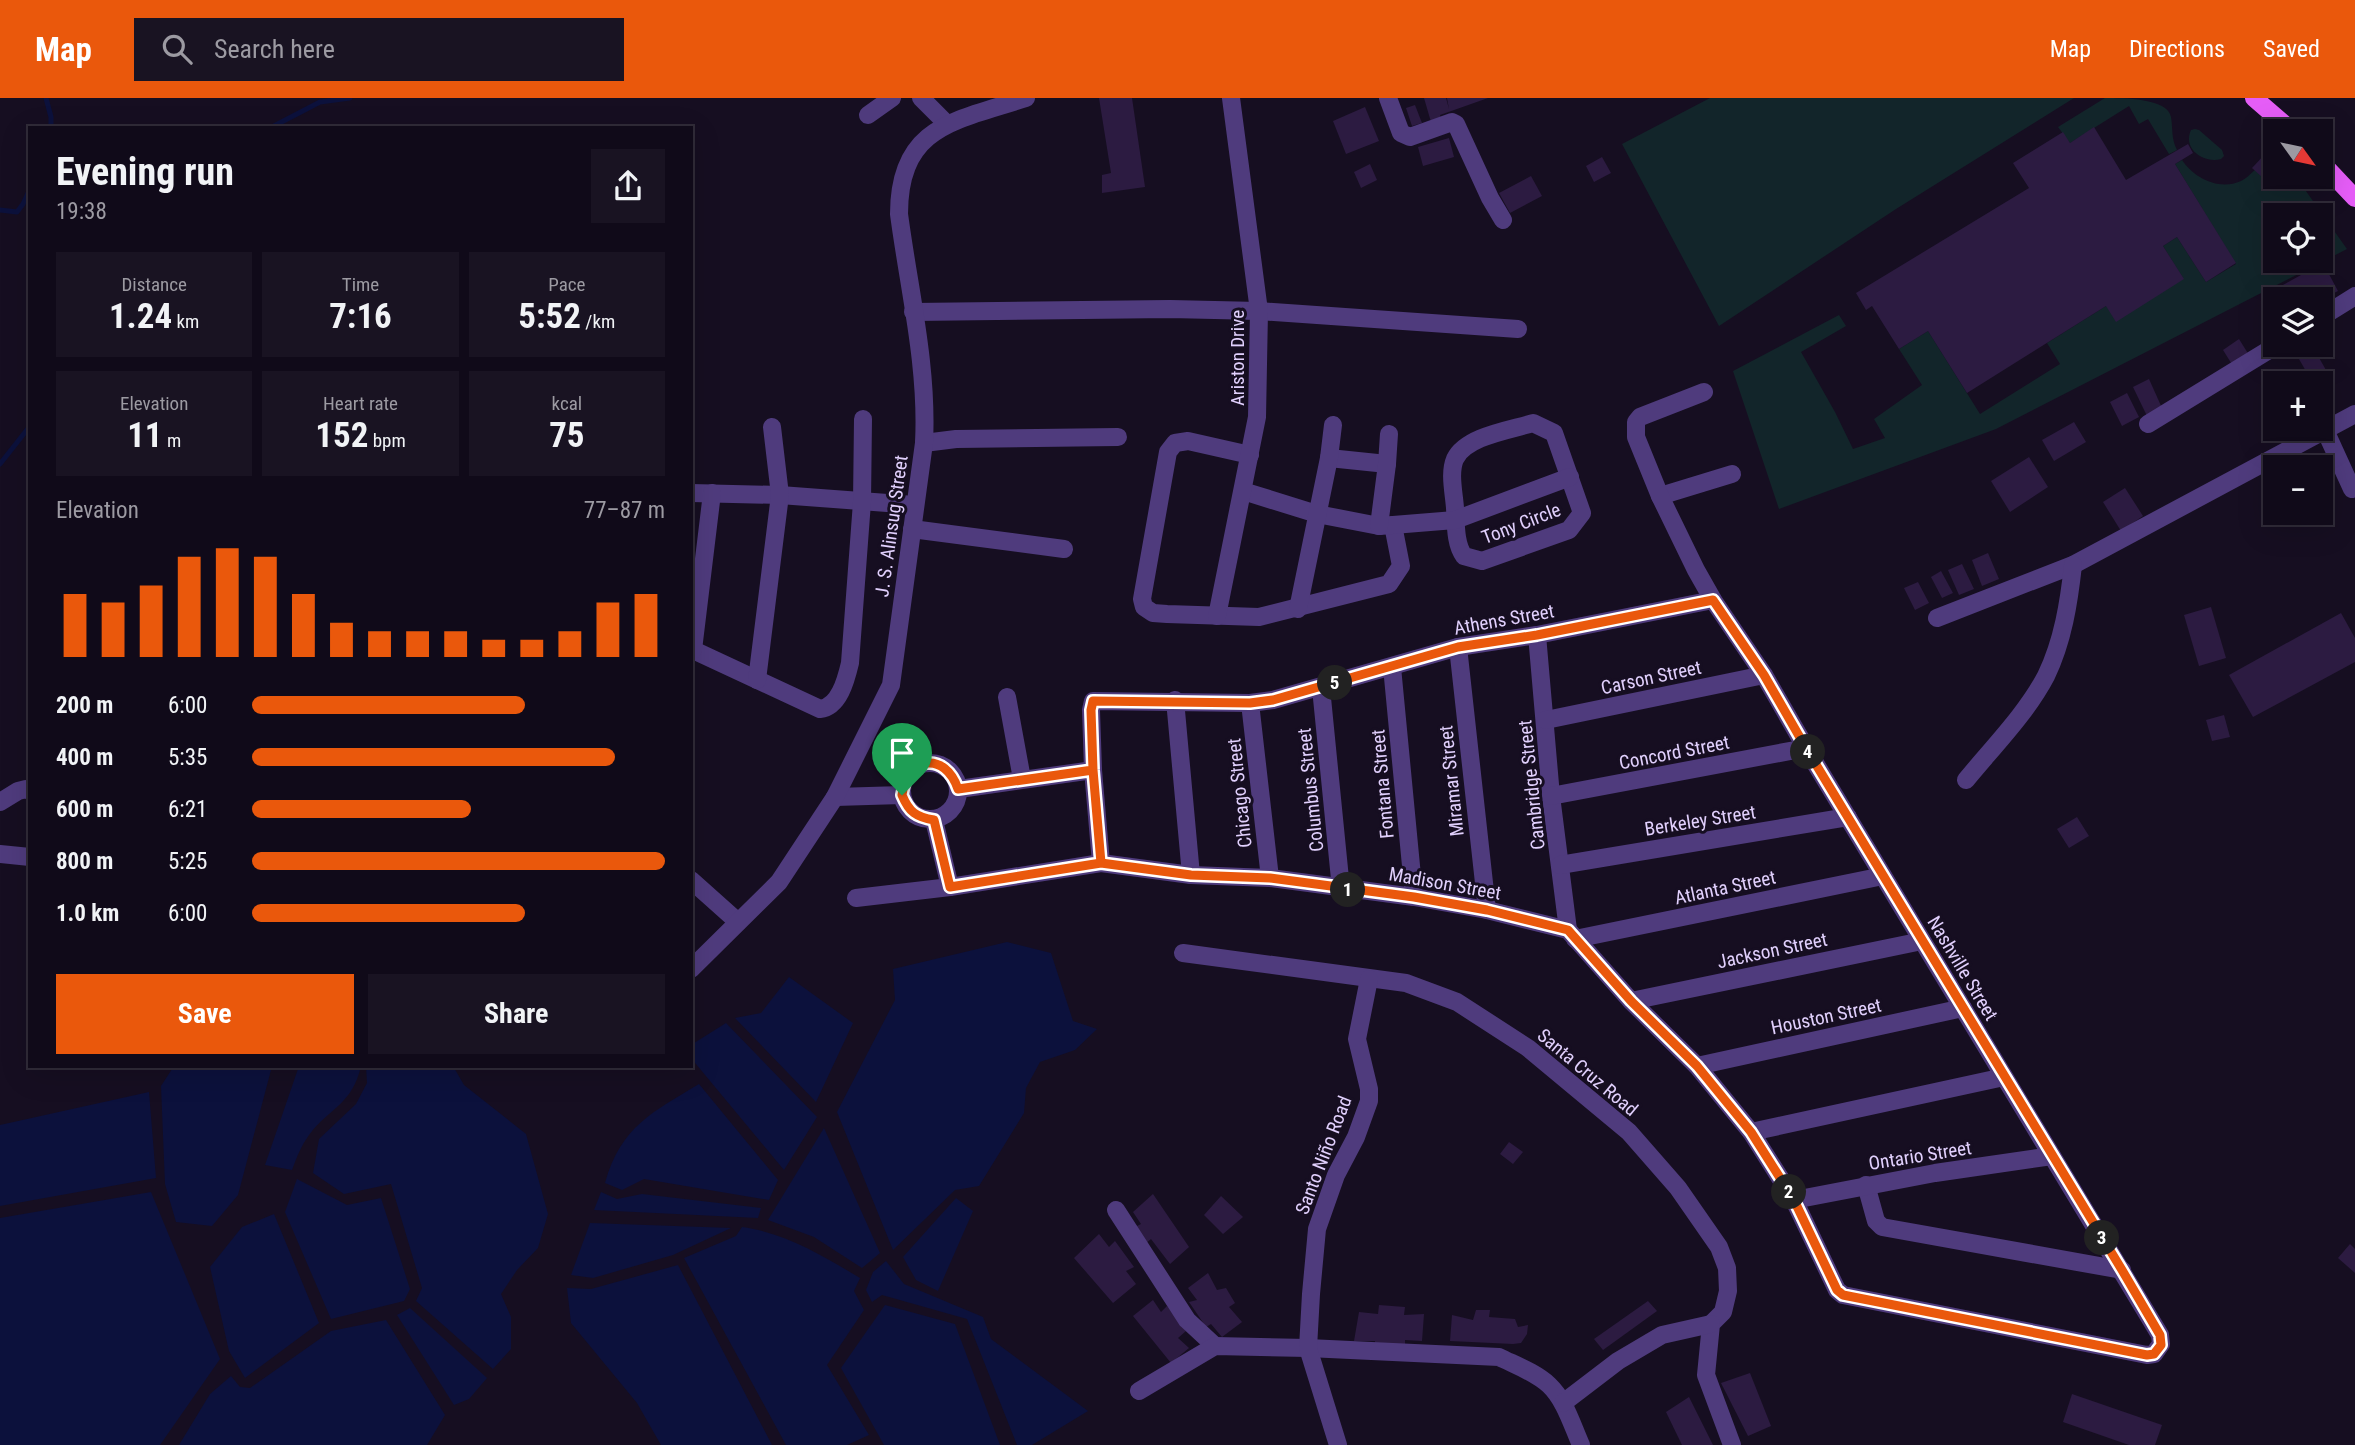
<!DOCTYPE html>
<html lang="en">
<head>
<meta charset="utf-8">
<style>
  :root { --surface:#100a19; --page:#191322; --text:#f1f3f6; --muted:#9c9aa2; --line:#302b38; --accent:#ea580c }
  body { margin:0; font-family:"Roboto Condensed",sans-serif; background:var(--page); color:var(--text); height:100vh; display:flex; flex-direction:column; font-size:26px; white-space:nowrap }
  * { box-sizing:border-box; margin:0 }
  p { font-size:23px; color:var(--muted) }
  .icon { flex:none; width:38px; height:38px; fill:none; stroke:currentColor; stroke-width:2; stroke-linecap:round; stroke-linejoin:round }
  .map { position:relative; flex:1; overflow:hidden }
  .side { position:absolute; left:28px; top:28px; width:665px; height:942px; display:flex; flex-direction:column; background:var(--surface); border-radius:0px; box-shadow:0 7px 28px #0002,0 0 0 2px var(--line) }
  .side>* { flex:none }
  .needle { width:46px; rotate:123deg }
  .fabs { position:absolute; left:2263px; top:21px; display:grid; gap:14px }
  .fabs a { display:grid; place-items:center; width:70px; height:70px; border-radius:0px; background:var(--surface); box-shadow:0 7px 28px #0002,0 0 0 2px var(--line); font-size:35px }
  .pin { position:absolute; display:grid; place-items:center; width:60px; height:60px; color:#fff; margin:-72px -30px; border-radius:50% 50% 50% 0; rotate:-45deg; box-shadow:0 0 7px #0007 }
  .pin .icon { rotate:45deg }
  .km { position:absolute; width:35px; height:35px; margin:-18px; border-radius:50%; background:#222; color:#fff; font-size:19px; line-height:35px; text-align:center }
  .round { display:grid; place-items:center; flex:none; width:74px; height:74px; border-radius:0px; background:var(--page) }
  .summary { display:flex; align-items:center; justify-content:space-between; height:119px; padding:0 28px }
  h1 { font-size:38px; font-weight:700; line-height:52px }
  .stats { display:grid; grid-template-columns:repeat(3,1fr); gap:10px; height:119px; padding:7px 28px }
  .stats div { display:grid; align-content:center; border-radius:0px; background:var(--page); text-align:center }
  .stats b { font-size:35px; font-weight:700 }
  .stats small { font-size:19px; font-weight:400 }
  .stats p { font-size:19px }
  .chart { height:196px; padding:14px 28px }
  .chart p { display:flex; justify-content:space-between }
  .chart svg { width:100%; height:126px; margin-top:7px; stroke:var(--accent); stroke-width:6 }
  .primary-button { display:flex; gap:14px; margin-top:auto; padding:14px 28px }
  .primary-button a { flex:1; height:80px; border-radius:0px; background:var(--accent); color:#fff; font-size:28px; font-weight:700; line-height:80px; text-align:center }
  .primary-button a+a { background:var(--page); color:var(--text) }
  ul { padding:0 28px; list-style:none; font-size:23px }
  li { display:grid; grid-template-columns:112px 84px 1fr; align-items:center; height:52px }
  li i { height:18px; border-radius:9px; background:var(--accent) }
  header { display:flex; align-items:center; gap:42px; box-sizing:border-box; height:98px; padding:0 35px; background:var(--accent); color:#fff }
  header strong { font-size:33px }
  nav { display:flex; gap:38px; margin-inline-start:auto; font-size:24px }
  .search { width:490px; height:63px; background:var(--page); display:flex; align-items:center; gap:18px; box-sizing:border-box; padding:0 24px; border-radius:0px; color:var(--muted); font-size:26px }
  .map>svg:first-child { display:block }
</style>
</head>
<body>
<header>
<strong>Map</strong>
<div class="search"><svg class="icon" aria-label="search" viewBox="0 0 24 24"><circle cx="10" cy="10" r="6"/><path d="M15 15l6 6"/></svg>Search here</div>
<nav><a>Map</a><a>Directions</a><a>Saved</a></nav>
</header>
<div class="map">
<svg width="2355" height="1347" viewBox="0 0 2355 1347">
  <rect width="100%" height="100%" fill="#160e21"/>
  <g fill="#12252a" fill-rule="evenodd">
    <path d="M1710,0H2074L1896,111L1719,228L1622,46Z"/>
    <path d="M2105,0C2123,0 2168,0 2171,19C2173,31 2171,40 2177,52L2169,56L2148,21L2139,26L2129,8L2070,45L2058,29Z"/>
    <path d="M2195,31L2199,32L2222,52L2224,58L2221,61C2204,66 2182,51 2191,32Z"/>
    <path d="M2182,62C2194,80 2219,93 2241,83C2246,81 2251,75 2255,72L2263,79L2275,67V79H2296L2347,151L1996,331L1779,411L1733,273L1839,217L1846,228L1801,254L1835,314L1853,351L1885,340L1874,321L1922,287L1899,251L1928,233L1980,316L2060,266L2047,245L2106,208L2183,180L2163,148L2177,139L2206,184L2236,166L2175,66ZM2275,117H2320V163H2275Z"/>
  </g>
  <g fill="#0c113c">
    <path d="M1007,844L1051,855L1073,923L1097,931L1075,952L1040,964L1026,990L1024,1015L979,1088L955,1092L893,1152L837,1014L895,902L893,871Z"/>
    <path d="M789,879L853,925L816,1004L735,920L761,915Z"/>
    <path d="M726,925L817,1019L784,1072L691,960V947Z"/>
    <path d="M174,968H264L271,972L238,1097L212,1128L176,1124L165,1086L161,988Z"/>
    <path d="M299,968H361C352,1007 330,1009 309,1037C301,1048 297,1059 292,1072L265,1067Z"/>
    <path d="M366,968H453L464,987L526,1036L548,1116L538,1150L517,1172L501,1196L511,1219V1251L493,1271L416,1203L422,1190L391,1086L344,1096L313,1075L319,1041L356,1006L367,985Z"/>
    <path d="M699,986L778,1082L769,1102L644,1081L622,1092L605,1085C621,1028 653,1014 699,986Z"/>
    <path d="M149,994L156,1080L0,1108V1027Z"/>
    <path d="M824,1030L880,1155L862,1170L814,1139L768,1122Z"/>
    <path d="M297,1081L347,1107L381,1100L410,1191L404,1203L331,1221L285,1114Z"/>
    <path d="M151,1094L220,1261L160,1347H0V1120Z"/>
    <path d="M601,1094L617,1101L642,1096L761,1110L758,1120L594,1112Z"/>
    <path d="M956,1100L973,1113L938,1193L916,1182L903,1159Z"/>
    <path d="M274,1116L319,1225L245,1280L229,1253L210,1169L242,1129Z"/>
    <path d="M590,1125L731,1130L673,1157L593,1180L571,1177Z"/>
    <path d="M742,1129C786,1135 823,1158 860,1180L854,1193L864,1212L827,1267L869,1337L847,1347H786L684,1160L736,1138Z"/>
    <path d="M886,1163L904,1186L983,1219L991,1241L1088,1313L1032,1347H1017L967,1221L882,1197L872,1204L866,1192L873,1174Z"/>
    <path d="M678,1167L772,1347H661L637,1305L571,1225L567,1190L591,1191Z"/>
    <path d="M885,1207L955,1226L1000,1347H884L841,1270Z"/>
    <path d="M410,1210L487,1280L469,1301L454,1307L397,1217Z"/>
    <path d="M386,1222L445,1317L427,1347H179L210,1296L231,1278L240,1289L250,1290L331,1233Z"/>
  </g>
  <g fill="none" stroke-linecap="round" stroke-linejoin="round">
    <g stroke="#0c113c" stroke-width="5">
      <path d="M46,0L51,19V30"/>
      <path d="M270,30L320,4L350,0"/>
      <path d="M0,112L17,114L23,106L30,91"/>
      <path d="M0,366L30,328"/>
    </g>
  </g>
  <g fill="#2c1b41">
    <path d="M1099,0H1132L1145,89L1102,95V77L1111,75Z"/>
    <path d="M1424,0H1446L1449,11L1447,0H1488L1440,17L1441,21L1431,24Z"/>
    <path d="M1415,7L1422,25L1412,28L1406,10Z"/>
    <path d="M1365,9L1379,43L1346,56L1333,23Z"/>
    <path d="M2094,29L2126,82L2188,46L2193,55L2175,66L2236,165L2206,184L2177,139L2163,148L2184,181L2116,224L2106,208L1967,295L1928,233L1899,251L1872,208L1866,212L1856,195L2029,90L2013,65L2063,34L2070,45Z"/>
    <path d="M1449,40L1454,59L1423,68L1418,49Z"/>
    <path d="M2266,55L2275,67L2263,80L2252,70Z"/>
    <path d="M1602,59L1611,75L1594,84L1586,68Z"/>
    <path d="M1370,66L1377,82L1361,90L1354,74Z"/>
    <path d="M1531,78L1542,98L1510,115L1499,95Z"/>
    <path d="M2323,165L2338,193L2320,202L2289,201L2281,188Z"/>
    <path d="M2277,194L2281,201H2275V228L2261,203Z"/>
    <path d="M2239,241L2249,257L2233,268L2223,252Z"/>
    <path d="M2291,247H2312L2327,274L2311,282Z"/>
    <path d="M2149,281L2162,310L2147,318L2133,289Z"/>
    <path d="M2127,295L2139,319L2122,328L2110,304Z"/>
    <path d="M2074,324L2086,344L2054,363L2042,342Z"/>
    <path d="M2029,359L2048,389L2010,414L1991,383Z"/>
    <path d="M2125,390L2143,418L2121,433L2103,404Z"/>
    <path d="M1988,455L1999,481L1982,488L1972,462Z"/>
    <path d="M1962,466L1974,491L1959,497L1948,472Z"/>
    <path d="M1941,473L1953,495L1942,500L1931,479Z"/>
    <path d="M1918,484L1929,505L1915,512L1904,490Z"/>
    <path d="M2211,509L2226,560L2199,568L2184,517Z"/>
    <path d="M2341,515L2355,540V564L2253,619L2229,577Z"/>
    <path d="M2224,617L2230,639L2212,643L2206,622Z"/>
    <path d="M2077,719L2089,738L2069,750L2057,731Z"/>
    <path d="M1509,1044L1523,1054L1513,1066L1500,1056Z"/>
    <path d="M1153,1096L1189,1149L1170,1166L1151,1141L1145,1146L1135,1129L1141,1126L1133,1114Z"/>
    <path d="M1221,1098L1243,1119L1223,1136L1204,1117Z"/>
    <path d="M1099,1136L1109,1149L1115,1143L1134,1169L1126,1173L1136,1186L1113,1205L1074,1160Z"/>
    <path d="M2350,1146L2355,1151V1175L2338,1160Z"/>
    <path d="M1208,1175L1217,1192L1226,1190L1235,1205L1229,1209L1242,1224L1222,1239L1211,1226L1206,1229L1189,1204L1197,1202L1188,1190Z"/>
    <path d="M1153,1202L1161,1214L1167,1208L1186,1233L1178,1240L1189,1250L1171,1265L1133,1218Z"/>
    <path d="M1648,1203L1657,1213L1603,1252L1594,1241Z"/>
    <path d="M1379,1207L1405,1209L1404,1217L1424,1216L1422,1243L1405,1242V1249L1375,1248V1243H1354L1359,1214L1378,1216Z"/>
    <path d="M1476,1212H1490L1489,1219L1515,1221L1518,1229L1528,1227L1527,1236L1521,1245L1513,1246L1450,1243L1452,1217L1473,1222Z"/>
    <path d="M1750,1275L1771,1328L1748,1338L1721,1285Z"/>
    <path d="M2072,1296L2162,1327L2155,1347H2129L2063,1324Z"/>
    <path d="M1689,1299L1713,1347H1682L1666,1314Z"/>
  </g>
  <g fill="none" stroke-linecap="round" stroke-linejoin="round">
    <g stroke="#4f3b7d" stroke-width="18">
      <path d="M921,0L947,26"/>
      <path d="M1388,0L1401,35L1410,39L1452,24L1456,26L1490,100L1503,122"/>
      <path d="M868,17L892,0"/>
      <path d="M913,214L1170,211L1259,213L1518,231"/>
      <path d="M2320,220L2355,198"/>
      <path d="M1533,325L1554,335L1582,415L1569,432L1482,463L1464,458C1455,446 1456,426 1455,410C1454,395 1449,375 1455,361C1466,338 1511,332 1533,325Z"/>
      <path d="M2148,326L2277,247"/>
      <path d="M2325,332L2352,391"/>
      <path d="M924,345L956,341L1118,339"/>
      <path d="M1250,357L1188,343L1175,345L1168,354L1142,501L1144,509L1153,515L1167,516L1259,519L1389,486L1401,468L1393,427"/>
      <path d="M1329,360L1387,366"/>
      <path d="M1243,393L1317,416L1379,428L1393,427L1455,422L1570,379"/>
      <path d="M691,395L780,397L914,407"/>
      <path d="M1660,398L1732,376"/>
      <path d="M1379,428L1387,366L1389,336"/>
      <path d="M912,431L1064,451"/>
      <path d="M1298,511L1329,360L1333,327"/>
      <path d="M1217,518L1257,319L1259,213L1231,0"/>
      <path d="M1937,520L2073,467L2355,316"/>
      <path d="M1537,537L1551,698L1568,832"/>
      <path d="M1458,549L1487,812"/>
      <path d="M691,551L820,611C839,609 846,582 850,565L862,404L863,321"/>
      <path d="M693,552L712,395"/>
      <path d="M1392,569L1414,799"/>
      <path d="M757,582L780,397L772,329"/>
      <path d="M1321,590L1341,791"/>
      <path d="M1007,599L1022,681"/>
      <path d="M1175,602L1191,777"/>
      <path d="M1250,605L1270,780"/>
      <path d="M1546,622L1764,577"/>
      <circle cx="930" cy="693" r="28"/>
      <path d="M1966,682C1993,649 2026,616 2046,578C2063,543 2069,504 2073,467"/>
      <path d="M959,691L1093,672"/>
      <path d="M1551,698L1806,650"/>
      <path d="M835,699L902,697"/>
      <path d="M0,704L18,693L26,691L30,693"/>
      <path d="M934,722L950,789"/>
      <path d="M0,756L30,759"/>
      <path d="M1101,765L1093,672L1091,612L1093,603L1250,605L1273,602L1458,549L1537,537L1713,502"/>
      <path d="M1560,767L1848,719"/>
      <path d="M691,782L738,824"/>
      <path d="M856,800L950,789L1101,765L1191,777L1270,780L1414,799L1487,812L1568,832L1631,903L1697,968L1751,1034L1794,1102L1837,1192L1843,1197L2147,1257L2154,1256L2161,1246L2160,1237L1806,650L1764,577L1713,502L1696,472L1660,398L1636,339V324L1640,319L1704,294"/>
      <path d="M1575,841L1883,778"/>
      <path d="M1183,855L1406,885L1457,904L1528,950L1629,1034L1678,1090L1719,1149L1727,1170L1728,1193L1723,1214L1711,1226L1706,1277L1732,1347"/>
      <path d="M691,871L779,784L835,699L891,587L924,345C928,268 909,192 899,116C899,27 956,23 1026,0"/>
      <path d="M1631,903L1922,843"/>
      <path d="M1697,968L1963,910"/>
      <path d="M1751,1034L2004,979"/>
      <path d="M1866,1087L1876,1123L1882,1129L2122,1172"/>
      <path d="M1794,1102L1935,1075L2052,1058"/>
      <path d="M1116,1112L1187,1222L1215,1248"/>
      <path d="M1139,1293L1215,1248L1308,1250L1499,1259C1515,1267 1535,1274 1549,1287C1565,1302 1572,1327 1581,1347"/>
      <path d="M1563,1305L1618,1263L1662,1237L1711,1226"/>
      <path d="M1338,1347L1308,1250L1311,1196L1317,1131L1336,1077L1356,1039L1369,1003V991L1357,941L1369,881"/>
    </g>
    <g stroke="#e55df7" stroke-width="18">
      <path d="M2254,0L2292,33"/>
      <path d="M2320,63L2355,100"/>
    </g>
  </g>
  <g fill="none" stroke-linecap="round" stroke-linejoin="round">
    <defs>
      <path id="route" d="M902,697C907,658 945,653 958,691L1093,672L1101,765L1191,777L1270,780L1414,799L1487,812L1568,832L1631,903L1697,968L1751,1034L1794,1102L1837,1192L1843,1197L2147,1257L2154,1256L2161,1247L2160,1237L2122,1172L1806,650L1764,577L1713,502L1537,537L1458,549L1273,602L1250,605L1093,603L1091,612L1093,672L1101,765L950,789L934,722C916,719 909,714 902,697"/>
    </defs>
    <use href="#route" stroke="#fff" stroke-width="14"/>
    <use href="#route" stroke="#ea580c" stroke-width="9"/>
  </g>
  <g text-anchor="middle" stroke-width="6" stroke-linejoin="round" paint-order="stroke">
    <g font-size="19" fill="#e1d0fd" stroke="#160e21">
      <text transform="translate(1237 260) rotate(-90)" y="7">Ariston Drive</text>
      <text transform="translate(1521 425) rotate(-21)" y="7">Tony Circle</text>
      <text transform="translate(891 428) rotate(-82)" y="7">J. S. Alinsug Street</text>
      <text transform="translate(1504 521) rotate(-10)" y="7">Athens Street</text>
      <text transform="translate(1651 579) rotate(-12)" y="7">Carson Street</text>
      <text transform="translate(1674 654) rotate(-11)" y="7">Concord Street</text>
      <text transform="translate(1451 683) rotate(-96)" y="7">Miramar Street</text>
      <text transform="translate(1382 686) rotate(-95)" y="7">Fontana Street</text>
      <text transform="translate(1531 687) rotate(-96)" y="7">Cambridge Street</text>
      <text transform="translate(1310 692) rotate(-96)" y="7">Columbus Street</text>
      <text transform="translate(1239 695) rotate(-96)" y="7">Chicago Street</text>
      <text transform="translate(1700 722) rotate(-9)" y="7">Berkeley Street</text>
      <text transform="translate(1445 785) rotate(10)" y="7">Madison Street</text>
      <text transform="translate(1725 789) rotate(-12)" y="7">Atlanta Street</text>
      <text transform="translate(1772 852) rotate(-12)" y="7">Jackson Street</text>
      <text transform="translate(1963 870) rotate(59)" y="7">Nashville Street</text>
      <text transform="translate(1826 918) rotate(-12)" y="7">Houston Street</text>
      <text transform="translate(1588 974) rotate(40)" y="7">Santa Cruz Road</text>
      <text transform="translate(1323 1057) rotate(-69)" y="7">Santo Niño Road</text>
      <text transform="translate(1920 1057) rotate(-9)" y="7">Ontario Street</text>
    </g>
  </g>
</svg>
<div class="fabs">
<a><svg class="needle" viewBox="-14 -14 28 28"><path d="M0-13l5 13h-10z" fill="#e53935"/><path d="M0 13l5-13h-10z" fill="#9c9aa2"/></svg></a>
<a><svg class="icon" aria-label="locate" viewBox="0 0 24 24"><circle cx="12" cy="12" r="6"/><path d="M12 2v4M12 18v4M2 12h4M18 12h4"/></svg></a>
<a><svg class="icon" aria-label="layers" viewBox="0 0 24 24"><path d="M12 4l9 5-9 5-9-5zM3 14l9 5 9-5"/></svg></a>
<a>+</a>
<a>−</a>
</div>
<div class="pin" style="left:902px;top:697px;background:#1e9e55"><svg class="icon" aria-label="arrive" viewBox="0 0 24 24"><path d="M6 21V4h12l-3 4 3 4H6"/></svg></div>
<b class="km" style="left:1348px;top:792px">1</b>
<b class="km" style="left:1789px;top:1094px">2</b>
<b class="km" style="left:2102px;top:1140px">3</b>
<b class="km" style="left:1808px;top:654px">4</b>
<b class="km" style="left:1335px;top:585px">5</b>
<section class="side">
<div class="summary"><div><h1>Evening run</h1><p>19:38</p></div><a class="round"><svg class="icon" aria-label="share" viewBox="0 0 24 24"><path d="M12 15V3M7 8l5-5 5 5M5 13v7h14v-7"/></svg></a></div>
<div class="stats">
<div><p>Distance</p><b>1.24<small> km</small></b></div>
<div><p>Time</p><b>7:16</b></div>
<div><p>Pace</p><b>5:52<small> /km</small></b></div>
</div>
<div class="stats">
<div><p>Elevation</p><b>11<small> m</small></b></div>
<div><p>Heart rate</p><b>152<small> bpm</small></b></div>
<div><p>kcal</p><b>75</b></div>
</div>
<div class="chart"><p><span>Elevation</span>77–87 m</p>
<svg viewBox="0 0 160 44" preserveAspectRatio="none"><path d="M5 44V22M15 44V25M25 44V19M35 44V9M45 44V6M55 44V9M65 44V22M75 44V32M85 44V35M95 44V35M105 44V35M115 44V38M125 44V38M135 44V35M145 44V25M155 44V22"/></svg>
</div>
<ul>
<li><b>200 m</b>6:00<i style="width:66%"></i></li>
<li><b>400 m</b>5:35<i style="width:88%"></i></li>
<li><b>600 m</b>6:21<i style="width:53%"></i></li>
<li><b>800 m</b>5:25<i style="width:100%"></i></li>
<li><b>1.0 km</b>6:00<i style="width:66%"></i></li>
</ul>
<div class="primary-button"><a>Save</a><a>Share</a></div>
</section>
</div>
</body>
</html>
